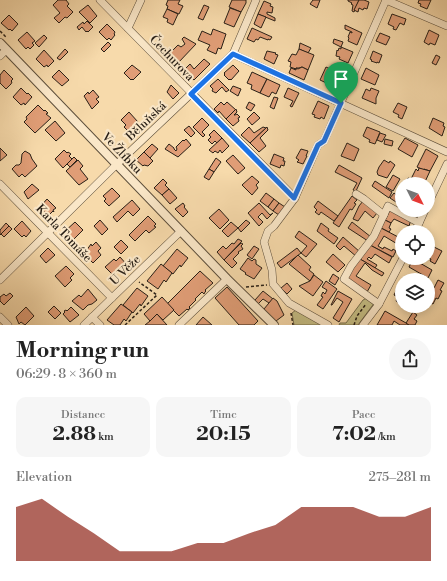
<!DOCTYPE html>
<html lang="en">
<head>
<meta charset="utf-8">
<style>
  :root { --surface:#fff; --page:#f6f6f6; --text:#222; --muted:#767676; --accent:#8f2418 }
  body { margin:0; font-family:"Libre Bodoni",serif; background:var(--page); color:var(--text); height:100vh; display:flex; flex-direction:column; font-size:15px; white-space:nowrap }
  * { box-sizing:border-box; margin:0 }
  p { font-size:13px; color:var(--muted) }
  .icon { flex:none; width:22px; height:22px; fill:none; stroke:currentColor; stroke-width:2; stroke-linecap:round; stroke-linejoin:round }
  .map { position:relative; height:325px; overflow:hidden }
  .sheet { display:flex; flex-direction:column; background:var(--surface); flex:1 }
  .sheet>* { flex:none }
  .needle { width:26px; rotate:132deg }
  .tools { position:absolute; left:395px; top:177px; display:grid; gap:8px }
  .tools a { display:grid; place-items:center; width:40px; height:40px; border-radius:50%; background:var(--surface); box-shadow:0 2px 10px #0003; font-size:20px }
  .pin { position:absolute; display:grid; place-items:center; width:34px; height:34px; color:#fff; margin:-41px -17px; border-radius:50% 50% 50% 0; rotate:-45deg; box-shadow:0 0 4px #0007 }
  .pin .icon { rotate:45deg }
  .round { display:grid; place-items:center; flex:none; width:42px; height:42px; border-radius:21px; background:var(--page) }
  .head { display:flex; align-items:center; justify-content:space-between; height:68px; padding:0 16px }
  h1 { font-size:22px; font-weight:800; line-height:30px }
  .figures { display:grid; grid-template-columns:repeat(3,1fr); gap:6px; height:68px; padding:4px 16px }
  .figures div { display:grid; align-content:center; border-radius:10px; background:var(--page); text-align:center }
  .figures b { font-size:20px; font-weight:800 }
  .figures small { font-size:11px; font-weight:400 }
  .figures p { font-size:11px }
  .chart { height:112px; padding:8px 16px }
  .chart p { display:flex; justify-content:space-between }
  .chart svg { width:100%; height:72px; margin-top:4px; fill:var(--accent); opacity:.7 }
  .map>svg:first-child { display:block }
</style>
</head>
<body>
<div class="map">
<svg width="447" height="325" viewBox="0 0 447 325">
  <rect width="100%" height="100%" fill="#f7daab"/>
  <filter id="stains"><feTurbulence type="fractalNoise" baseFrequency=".005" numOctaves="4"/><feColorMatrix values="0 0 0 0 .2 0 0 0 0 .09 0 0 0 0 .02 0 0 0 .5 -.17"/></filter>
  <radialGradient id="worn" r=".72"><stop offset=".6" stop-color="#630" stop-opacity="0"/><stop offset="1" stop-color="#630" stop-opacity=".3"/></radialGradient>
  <g fill="#c4bd84" stroke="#766e4d">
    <path d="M367,298L375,302L358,325H339L340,323H346L363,300Z"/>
    <path d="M296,310L322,325H294L292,313Z"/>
  </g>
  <g fill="#e09d76" stroke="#281f16">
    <path d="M58,0H66L69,4L67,6L73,12L67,18L65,17L59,23L54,18L60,13L53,5Z"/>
    <path d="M168,0H180L178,4L183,6L179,14L167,9L168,6L166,5Z"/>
    <path d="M232,0H246V3L241,12L229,7Z"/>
    <path d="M313,0H320L317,8L310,4Z"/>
    <path d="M348,0H359L354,12L352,11L353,5L351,4L352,3L348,1Z"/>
    <path d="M359,0H364L369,2L367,9L364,8L363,10L359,8L358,12L354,10Z"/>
    <path d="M419,0H431L427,9L420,6L421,4L418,3Z"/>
    <path d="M264,1L271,4L270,6L273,7L272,13L267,12V14L275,18V21L258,14Z"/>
    <path d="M88,5L97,16L90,23L79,12Z"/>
    <path d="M204,5L209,7L203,20L198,18Z"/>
    <path d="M230,8L241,12L234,27L224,23Z"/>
    <path d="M167,9L178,14L173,25L167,22L168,19L163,17Z"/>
    <path d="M258,14L266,17L261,28L254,24Z"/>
    <path d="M392,14L406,19L404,25L400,23L396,30L393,29L394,27L388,24Z"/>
    <path d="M9,15L18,24L12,31L10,29L9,30L1,23Z"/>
    <path d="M87,21L93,27L88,32L87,31L86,32L82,27L79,30L77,27L83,22L84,24Z"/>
    <path d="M107,24L115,32L114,34L115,35L111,40L109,38L107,40L99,32Z"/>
    <path d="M345,25L362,33L357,45L348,41L349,38L348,37L350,32L352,33V32L345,29Z"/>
    <path d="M252,28L272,37L270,40L268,39V40L260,37L258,40L256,39L254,42L247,39Z"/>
    <path d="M213,29L226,34L221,49L218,48L216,54L207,50L210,45L198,40L202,31L211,35Z"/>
    <path d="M429,30L439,35L435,45L430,43L429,45L424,42Z"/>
    <path d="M27,32L35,41L32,43L34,45L30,49L28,47L26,49L18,40Z"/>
    <path d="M380,33L390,37L386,45L376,41Z"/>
    <path d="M44,35L47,38L39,47L35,43Z"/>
    <path d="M184,37L196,44L178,63L169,54L178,45L181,47L185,44L182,39Z"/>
    <path d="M334,39L343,42L341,47L333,43Z"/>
    <path d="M108,42L111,45L104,52L101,49Z"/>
    <path d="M300,43L311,48L308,53L299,49Z"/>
    <path d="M341,47L353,52L348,63L339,59L340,57L336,56L337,50L338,51L339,48L341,49Z"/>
    <path d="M65,49L68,52L60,60L57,58Z"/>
    <path d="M299,49L314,55L308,70L302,67L299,68H296V69L290,67L291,62L288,61L292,54L296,55Z"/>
    <path d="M44,50L54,61L48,67L47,65L44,67L36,59Z"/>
    <path d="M267,51L276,53L275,54L278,55L274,64L264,59Z"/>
    <path d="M373,51L382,55L379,63L377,62V63L371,61L372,60L370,59Z"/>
    <path d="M436,55L440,57L436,65L432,63Z"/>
    <path d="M204,59L210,64L194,80L186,73L187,72L184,70L190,64L194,69Z"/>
    <path d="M132,65L141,72L133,80L132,79L131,80L124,73Z"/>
    <path d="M233,65L239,71L231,80L230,79L229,80L224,75L225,74L224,73Z"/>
    <path d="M302,67L308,70L304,80L289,73L291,68L296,70V68L298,69Z"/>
    <path d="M326,67L339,73L333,86L320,80Z"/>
    <path d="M366,68L379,75L375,85L361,79Z"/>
    <path d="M4,70L13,79L11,81L12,82L11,84L6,89L0,83V75Z"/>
    <path d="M59,70L69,80L62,86L52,77Z"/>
    <path d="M252,72L267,79L260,93L251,89L252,85L247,83Z"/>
    <path d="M218,79L229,90L226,92L222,87L216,93L212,91L213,89L210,86Z"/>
    <path d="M267,79L280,85L276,94L272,92L269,97L260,93Z"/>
    <path d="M171,85L179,93L173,99L167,92Z"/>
    <path d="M233,86L241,89L238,96L230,91Z"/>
    <path d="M21,88L27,94L28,93L32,97L25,105L24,103L21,105L13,97Z"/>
    <path d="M288,88L299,93L292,107L290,106L293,101L284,97Z"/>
    <path d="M371,88L379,91L376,98V104L362,98L366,89L370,91Z"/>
    <path d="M93,90L99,97L96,99L99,102L92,109L84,96L88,92L89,94Z"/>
    <path d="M274,97L278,98L274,109L270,107Z"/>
    <path d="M318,101L329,106L324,119L321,117L320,119L314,117L315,115L312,114Z"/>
    <path d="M221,102L224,105L227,102L236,110L226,119L219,111L218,113L214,109Z"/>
    <path d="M249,102L255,105L251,111L246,108Z"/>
    <path d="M398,103L407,107L402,119L398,117L399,115L393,112Z"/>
    <path d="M38,105L44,111L45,110L48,113L46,114L51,118L35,133L24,122L27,119L26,117Z"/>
    <path d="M236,109L237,112L234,115H235L237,114L240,117L238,118L239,121L233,126L226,119Z"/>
    <path d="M129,112L138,122L128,131L124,127L126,125L121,120Z"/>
    <path d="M254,112L260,118L252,125L247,119Z"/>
    <path d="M202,118L209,125L202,132L205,135L203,137L193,127Z"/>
    <path d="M433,118L444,123L443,126L445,127L442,136L429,128Z"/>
    <path d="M55,121L65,133L56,141L45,130Z"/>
    <path d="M189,126L195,133L191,137L184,130Z"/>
    <path d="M249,127L254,133L263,127L266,128L250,143L241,135Z"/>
    <path d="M267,127L268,130L260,138L266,146L259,152L250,143Z"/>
    <path d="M367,127L380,132L375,144L369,142L370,140L363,136Z"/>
    <path d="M214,130L222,138L217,143L215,141L212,144L208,140L211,137L209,135Z"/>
    <path d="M380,133L386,135L382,142L377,140Z"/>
    <path d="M222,138L229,146L222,153L220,150L218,153L215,151L213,153L209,150Z"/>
    <path d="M405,138L418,145L412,157L398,149Z"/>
    <path d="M186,139L191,145L178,157L165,149L169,144L174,148V149L176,151L177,149L176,147L183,140L184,141Z"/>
    <path d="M385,139L393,141L392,146L384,144Z"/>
    <path d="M347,143L359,149L354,161L341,156Z"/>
    <path d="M152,144L158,149L150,158L144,152Z"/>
    <path d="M0,148L7,155L0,161Z"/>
    <path d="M301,149L308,151L306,156H307L303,164L297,162L299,160L296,158Z"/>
    <path d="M426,149L438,156L430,171L424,169L423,170L417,167Z"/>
    <path d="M64,150L67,153L68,152L71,154L69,156L72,159L63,168L55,159Z"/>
    <path d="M25,151L30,154L32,159L37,166L25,177L22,174L19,177L12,169L16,165H19L21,163L22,154Z"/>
    <path d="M144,152L153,161L148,166L144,165L143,166L136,160Z"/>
    <path d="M274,154L284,158L283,161H285L284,166L281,165L280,168L270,164Z"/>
    <path d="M233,155L245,168L238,174L226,161Z"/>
    <path d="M74,157L77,160L70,167L67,164Z"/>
    <path d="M216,158L221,162L214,172L209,169Z"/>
    <path d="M78,160L83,166L80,169L88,179L79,185L66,171Z"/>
    <path d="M384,160L389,163L390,161L395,165L387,178L378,175L377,172L379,167Z"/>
    <path d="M339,165L362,178L356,191L353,190L357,183L335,172Z"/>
    <path d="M419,168L430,171L424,184H405L408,178L411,179L416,169L418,171Z"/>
    <path d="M209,169L214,172L209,180L204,177Z"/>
    <path d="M393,175L400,179L393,191L386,187Z"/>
    <path d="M252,176L259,182L256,185L258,188L252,195L242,185Z"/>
    <path d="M163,179L167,183L165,185L169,189L162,195L154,188Z"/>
    <path d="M375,181L392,192L389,198L372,186Z"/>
    <path d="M32,184L39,190L28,199L24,192Z"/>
    <path d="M112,188L120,196L109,206L104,201L106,199L103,196Z"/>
    <path d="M169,189L177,198L170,204L162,195Z"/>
    <path d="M266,193L274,199L268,207L260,201Z"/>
    <path d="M394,193L402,199V206L390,198Z"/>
    <path d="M352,196L357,200L354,203L356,204L352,210L350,209L339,227L333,223Z"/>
    <path d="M47,199L56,208L53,210L54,212L53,211L48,216L40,207Z"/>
    <path d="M274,199L279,203L273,211L268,207Z"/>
    <path d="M132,200L140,209L133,216L128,211L117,222L113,217Z"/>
    <path d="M318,201L338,216L334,221L321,212L319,215L315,212L317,210L314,207Z"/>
    <path d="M363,201L377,213L373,218L365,211L358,221L353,219L359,206Z"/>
    <path d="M183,203L185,206L184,207L188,212L183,217L175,209Z"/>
    <path d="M259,203L270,215L273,213L267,219L262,213L258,217L263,222L259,226L248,213Z"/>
    <path d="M279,203L285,207L279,215L273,211Z"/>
    <path d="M219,209L229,220L220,229L209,218Z"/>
    <path d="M390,210L411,220L409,226L394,219L391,223L385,220Z"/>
    <path d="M148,216L156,224L154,226L156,227L149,233L146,230L135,241L129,235Z"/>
    <path d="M100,220L108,229L102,235L94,226Z"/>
    <path d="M246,220L250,223L241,232L238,228Z"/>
    <path d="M385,220L391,223L389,228L391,229L389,232L381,228Z"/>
    <path d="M22,221L31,231L26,237L24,235L22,237L14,229Z"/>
    <path d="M75,222L83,230L71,242L63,233Z"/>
    <path d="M231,222L238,228L228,237L222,231Z"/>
    <path d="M352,222L371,237L368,241L348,228Z"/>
    <path d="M6,223L9,226L0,235V230Z"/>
    <path d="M321,223L329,229L328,231L338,238L334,244L317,231Z"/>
    <path d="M9,226L12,229L4,237L1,234Z"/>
    <path d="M381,228L402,239L399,245L384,236L378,246L383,249L384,247L392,251L393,249L396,251L393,257L370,245Z"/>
    <path d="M299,231L317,244L306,257L301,253L307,246L295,237Z"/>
    <path d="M343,237L360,252L357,257L344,246L340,250L336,246Z"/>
    <path d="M238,239L242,241L224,260L217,252L223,246L226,249L232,243L234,244Z"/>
    <path d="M121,240L128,247L121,254L114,247Z"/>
    <path d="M96,242L101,248L98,251L101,255L93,263L84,254L91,244L92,246Z"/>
    <path d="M241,243L243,244L241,246L243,249L238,252L239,253L233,259L237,263L232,268L224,260Z"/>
    <path d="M428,244L442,251L435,264L430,261L431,259L428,258Z"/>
    <path d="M370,245L392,257L389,263L375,254L372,258L371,259L369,257L367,259L377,265L375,268L360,259Z"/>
    <path d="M254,246L259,249L252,259L247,255Z"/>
    <path d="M48,248L55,255L46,263L40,256Z"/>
    <path d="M297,248L301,253L281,268L277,263Z"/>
    <path d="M177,249L188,258L181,267L180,265L173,274L163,266Z"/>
    <path d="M333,254L345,265L338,272L326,262Z"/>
    <path d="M298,255L311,267L309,270L314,274L310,281L289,264Z"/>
    <path d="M120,257L128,266L121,274L118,270L113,275L105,267L114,259L116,261Z"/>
    <path d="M248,258L252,261L254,259L256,260V264L262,268L254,279L245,274L246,273L240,269Z"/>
    <path d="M360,259L384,273L382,276L372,270L365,263L356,276L371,285L367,292L347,279L350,273Z"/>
    <path d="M413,259L432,270L428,278L409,267Z"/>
    <path d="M161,264L172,273L166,282L164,280L158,289L147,281Z"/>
    <path d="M66,266L74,274L70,278L72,280L65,287L55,276Z"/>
    <path d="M200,271L213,283L205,290L206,291L205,292L204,294L202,292L195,299L196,300L189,307L190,308L188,310L187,309L179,316L167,304Z"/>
    <path d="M333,274L339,278L335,285L329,281Z"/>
    <path d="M314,275L323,282L313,296L299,286L310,281Z"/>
    <path d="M438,280L444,283L440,290L442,291L438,299L436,298L433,304L428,302L430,295L428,294L432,287L434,288Z"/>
    <path d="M326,281L337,289L323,309L317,305L323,297L321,296L323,292L325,294L327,290L322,287Z"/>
    <path d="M287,283L292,289L287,294L281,288Z"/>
    <path d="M400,283L402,284V301L401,304L396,301L398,297L394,295Z"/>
    <path d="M227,287L258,321L254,325H239L215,298Z"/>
    <path d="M137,288L148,296L141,306L140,304L133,313L123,305Z"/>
    <path d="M88,289L97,300L92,304L88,305L83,310L72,301L79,295L81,297Z"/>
    <path d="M263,291L273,299L269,303L263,299L258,304L255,300Z"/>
    <path d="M338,291L352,299L339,322L333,318L343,302L337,298L332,305H331Z"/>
    <path d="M10,293L13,296L4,305L0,301V297L4,294L6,296Z"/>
    <path d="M162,297L174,310L163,320L157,314L150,321L144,314Z"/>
    <path d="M273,298L277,301L284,315L276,321L264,309Z"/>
    <path d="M121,304L132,312L126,321L124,319L120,325H114L107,320Z"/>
    <path d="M54,306L61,313L55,319L48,312Z"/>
    <path d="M26,307L34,316L25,325L21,322L19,324L16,317Z"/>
    <path d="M71,307L79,315L70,322L63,314L65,312L64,311L66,310L67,311Z"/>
    <path d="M385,311L406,323L409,325H400L394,321L392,325H377Z"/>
    <path d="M413,312L417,315L414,319L417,321L415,325H409L406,323Z"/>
    <path d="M157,314L167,325H145L150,321Z"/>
    <path d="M203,317L212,325H196Z"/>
  </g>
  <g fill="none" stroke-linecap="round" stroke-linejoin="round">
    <defs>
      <g id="minor">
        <path d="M100,0L295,198"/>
        <path d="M386,0L447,26"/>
        <path d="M128,28L141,0"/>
        <path d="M233,54L447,152"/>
        <path d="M0,56L6,50"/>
        <path d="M0,184L112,298"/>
        <path d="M356,194L364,199L384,215"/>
        <path d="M428,204L447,164"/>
        <path d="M415,232L425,210"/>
        <path d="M0,280L117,164L233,54L256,0"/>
        <path d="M379,304L344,279L351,266L374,236L388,206L419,223"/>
        <path d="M0,317L8,325"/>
        <path d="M92,317L100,325"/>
        <path d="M84,325L181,231"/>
        <path d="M179,325L227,279"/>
        <path d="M328,325L289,303L273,284L272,270L264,242L268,231L274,226L295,198L318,145L324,141L386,0"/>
        <path d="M363,325L379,304L403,258"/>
      </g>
      <path id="tertiary" d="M0,43L227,279L274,325"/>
    </defs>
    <use href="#minor" stroke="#5c4e3b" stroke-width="8"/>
    <use href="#tertiary" stroke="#5c4e3b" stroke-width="10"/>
    <g stroke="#281f16" stroke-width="1.5" stroke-dasharray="3 2" stroke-linecap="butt">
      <path d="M0,31L6,37"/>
      <path d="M400,251L402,246"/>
      <path d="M246,287L267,285"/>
      <path d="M291,313L293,325"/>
      <path d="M125,325L157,295L139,282"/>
      <path d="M354,325L357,316L366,304"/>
    </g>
    <use href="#minor" stroke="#fae7c8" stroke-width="7"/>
    <use href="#tertiary" stroke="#fae7c8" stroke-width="8"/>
  </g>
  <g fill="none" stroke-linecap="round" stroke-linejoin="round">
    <defs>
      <path id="route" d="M233,54L341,103L324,141L318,145L294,198L191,94Z"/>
    </defs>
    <use href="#route" stroke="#fff" stroke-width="8"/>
    <use href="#route" stroke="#1a73e8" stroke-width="5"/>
  </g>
  <g text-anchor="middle" stroke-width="4" stroke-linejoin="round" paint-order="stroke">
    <g font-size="12" fill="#281f16" stroke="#fae7c8">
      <text transform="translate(172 58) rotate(46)" y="4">Čechurova</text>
      <text transform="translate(146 121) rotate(-44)" y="4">Běluňská</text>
      <text transform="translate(122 153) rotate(46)" y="4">Ve Žlíbku</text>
      <text transform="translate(64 233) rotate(46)" y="4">Karla Tomáše</text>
      <text transform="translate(125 270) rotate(-44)" y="4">U Věže</text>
    </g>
  </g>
  <rect width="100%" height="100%" filter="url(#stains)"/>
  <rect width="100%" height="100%" fill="url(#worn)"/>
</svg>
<div class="tools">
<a><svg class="needle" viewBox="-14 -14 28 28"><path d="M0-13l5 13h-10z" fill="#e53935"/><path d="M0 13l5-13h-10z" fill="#767676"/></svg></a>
<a><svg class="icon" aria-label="locate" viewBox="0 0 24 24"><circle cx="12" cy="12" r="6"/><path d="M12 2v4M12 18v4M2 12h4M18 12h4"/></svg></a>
<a><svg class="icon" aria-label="layers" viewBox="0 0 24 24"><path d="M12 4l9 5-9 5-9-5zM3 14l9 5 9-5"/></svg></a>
</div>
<div class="pin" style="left:341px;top:103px;background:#1e9e55"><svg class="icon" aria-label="arrive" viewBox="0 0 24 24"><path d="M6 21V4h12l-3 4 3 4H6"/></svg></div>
</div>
<section class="sheet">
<div class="head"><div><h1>Morning run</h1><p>06:29 · 8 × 360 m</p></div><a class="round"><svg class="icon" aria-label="share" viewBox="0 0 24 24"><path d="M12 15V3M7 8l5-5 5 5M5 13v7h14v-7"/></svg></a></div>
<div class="figures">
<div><p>Distance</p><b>2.88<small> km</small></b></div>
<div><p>Time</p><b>20:15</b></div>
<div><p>Pace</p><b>7:02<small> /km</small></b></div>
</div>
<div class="chart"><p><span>Elevation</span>275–281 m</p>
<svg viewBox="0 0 160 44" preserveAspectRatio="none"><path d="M0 44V11L10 6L20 17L30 27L40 38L50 38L60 38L70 33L80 33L90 27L100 22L110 11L120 11L130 11L140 17L150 17L160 11V44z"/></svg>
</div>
</section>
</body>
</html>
